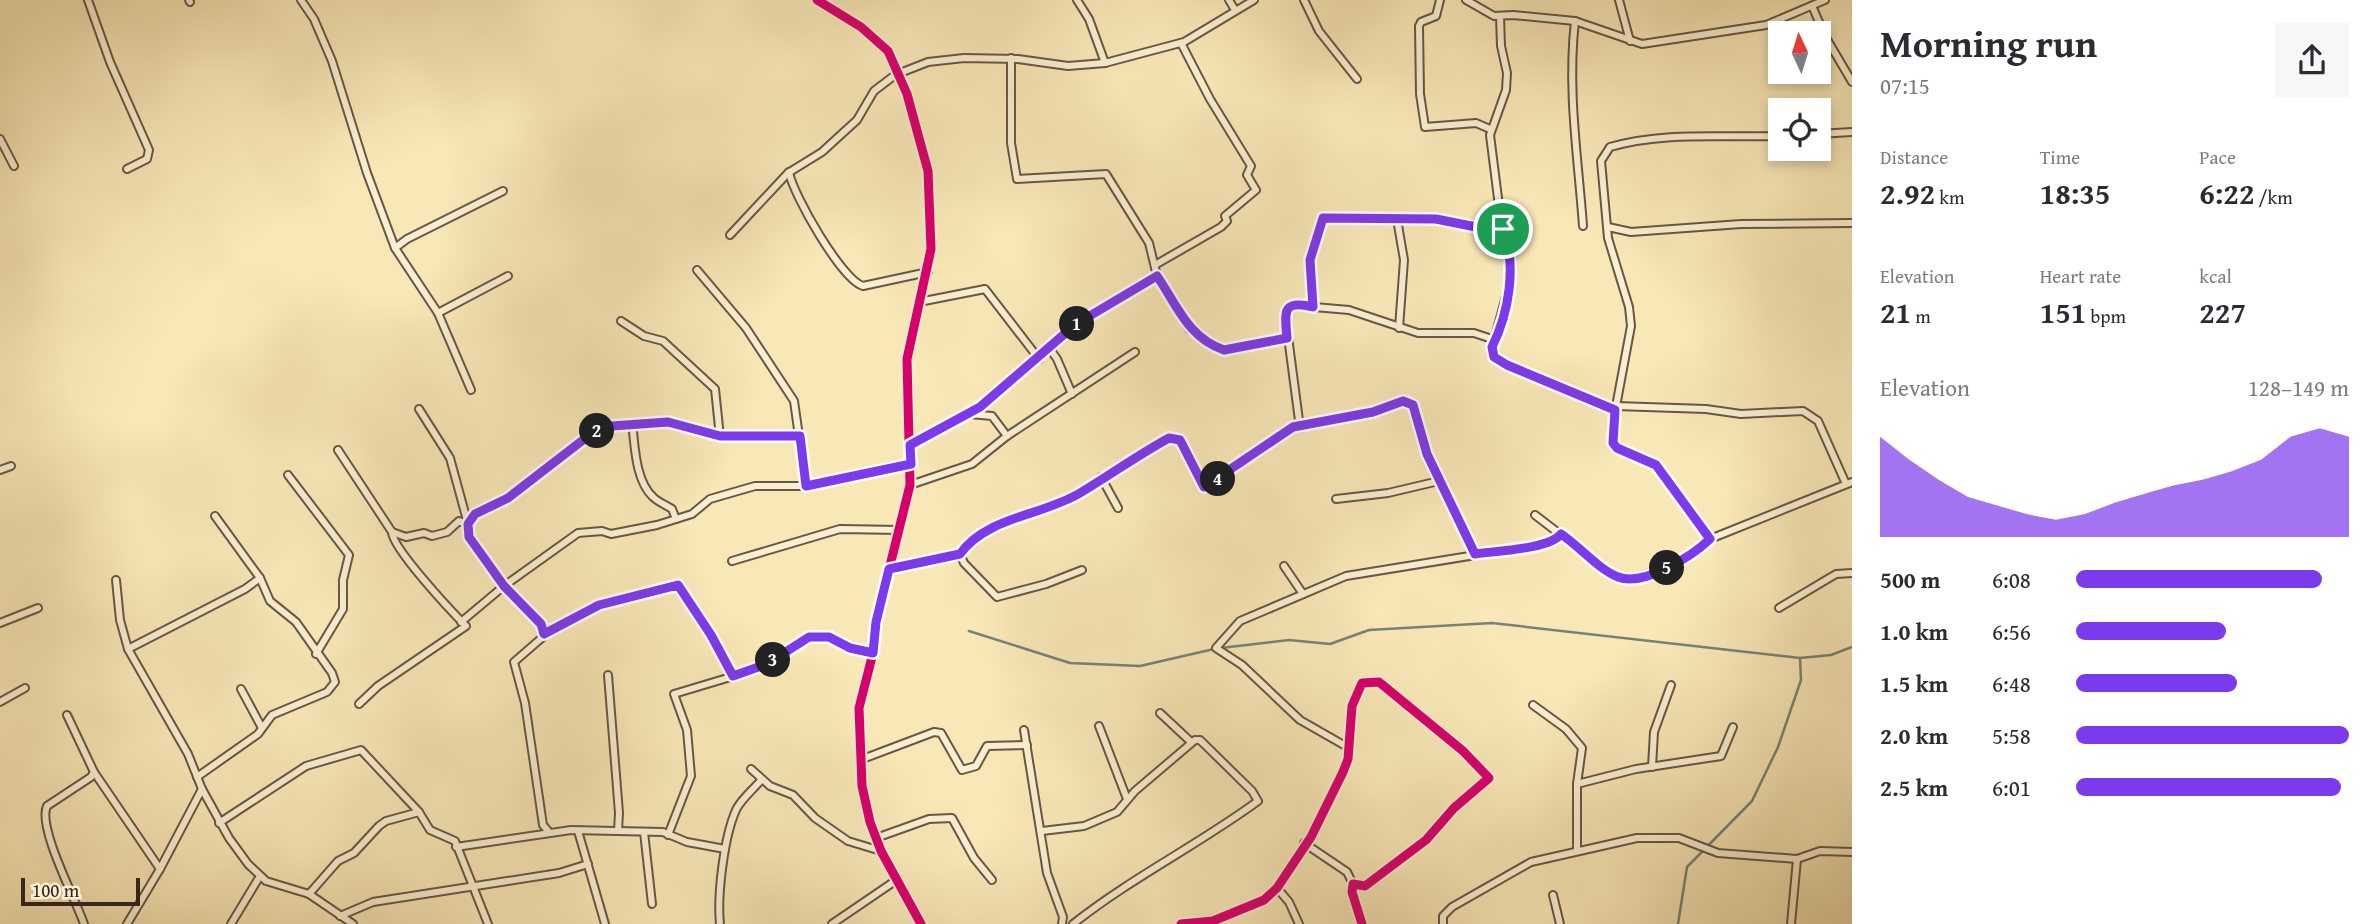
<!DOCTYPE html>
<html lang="en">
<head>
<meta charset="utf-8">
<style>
  :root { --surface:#fff; --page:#f7f7f7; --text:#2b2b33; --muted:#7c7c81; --accent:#7c3aed }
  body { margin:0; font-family:"Gentium Book Plus",serif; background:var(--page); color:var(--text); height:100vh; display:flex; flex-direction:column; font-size:26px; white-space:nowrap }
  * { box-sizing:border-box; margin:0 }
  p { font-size:23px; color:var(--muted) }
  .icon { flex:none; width:38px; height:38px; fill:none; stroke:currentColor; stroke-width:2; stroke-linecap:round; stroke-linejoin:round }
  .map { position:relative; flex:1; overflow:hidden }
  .panel { display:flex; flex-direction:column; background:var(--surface); width:525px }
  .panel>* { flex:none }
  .needle { width:46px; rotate:356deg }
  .buttons { position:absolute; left:1768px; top:21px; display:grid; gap:14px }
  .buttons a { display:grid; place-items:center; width:63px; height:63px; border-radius:0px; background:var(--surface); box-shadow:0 4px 10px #0003; font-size:35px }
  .scale { position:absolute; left:21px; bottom:18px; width:119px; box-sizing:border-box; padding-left:7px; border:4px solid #38271d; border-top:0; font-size:19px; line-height:24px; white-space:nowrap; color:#38271d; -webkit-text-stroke:5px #faefd0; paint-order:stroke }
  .pin { position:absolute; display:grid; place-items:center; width:60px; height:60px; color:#fff; margin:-30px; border:4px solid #fff; border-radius:50%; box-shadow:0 2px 7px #0007 }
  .km { position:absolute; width:35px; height:35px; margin:-18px; border-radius:50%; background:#222; color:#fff; font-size:19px; line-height:35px; text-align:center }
  .round { display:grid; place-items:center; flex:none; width:74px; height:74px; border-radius:0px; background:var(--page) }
  .head { display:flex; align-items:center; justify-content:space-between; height:119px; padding:0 28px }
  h1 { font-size:38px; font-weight:700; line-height:52px }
  .stats { display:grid; grid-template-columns:repeat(3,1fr); gap:10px; height:119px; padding:7px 28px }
  .stats div { display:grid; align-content:center }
  .stats b { font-size:30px; font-weight:700 }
  .stats small { font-size:19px; font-weight:400 }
  .stats p { font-size:19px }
  .chart { height:196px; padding:14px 28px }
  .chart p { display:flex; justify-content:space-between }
  .chart svg { width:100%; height:126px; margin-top:7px; fill:var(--accent); opacity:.7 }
  ul { padding:0 28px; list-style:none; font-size:23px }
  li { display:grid; grid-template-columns:112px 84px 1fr; align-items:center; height:52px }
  li i { height:18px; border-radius:9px; background:var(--accent) }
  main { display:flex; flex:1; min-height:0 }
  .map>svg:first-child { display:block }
</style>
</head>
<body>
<main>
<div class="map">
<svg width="1852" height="924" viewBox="0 0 1852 924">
  <rect width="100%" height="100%" fill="#f8e7b7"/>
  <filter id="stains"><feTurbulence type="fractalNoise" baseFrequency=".00286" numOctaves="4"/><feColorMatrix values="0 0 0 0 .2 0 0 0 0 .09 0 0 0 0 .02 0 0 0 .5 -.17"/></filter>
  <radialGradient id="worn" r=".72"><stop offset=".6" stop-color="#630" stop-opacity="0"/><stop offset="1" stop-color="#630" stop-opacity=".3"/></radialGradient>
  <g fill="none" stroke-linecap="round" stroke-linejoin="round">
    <g stroke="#768278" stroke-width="2.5">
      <path d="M969,631L1070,663L1140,666L1214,649"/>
      <path d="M1221,648L1289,640L1330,644L1369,630L1492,623L1800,658L1831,655L1852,647"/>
      <path d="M1678,924L1687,867L1752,801L1778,747L1801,680L1800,658"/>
    </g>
    <defs>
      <g id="minor">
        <path d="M88,0L110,62L149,150L147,159L127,169"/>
        <path d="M189,0L190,2"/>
        <path d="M301,0L314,19L332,61L367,173L395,248L438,313L471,390"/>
        <path d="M817,0L861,27L888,51L907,94L928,171L931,249L907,359L910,485L876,622L873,653L859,708L862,786L870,822L881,851L921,924"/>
        <path d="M1077,0L1089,19L1105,63"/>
        <path d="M1229,0L1235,10"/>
        <path d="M1304,0L1319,31L1357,79"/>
        <path d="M1440,0L1436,16L1421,22L1419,26L1420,94L1425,127L1476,123L1490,129"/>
        <path d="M1466,0L1494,16L1513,15L1575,21L1642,44L1766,25L1825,0"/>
        <path d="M1619,0L1630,41"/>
        <path d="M1813,8L1825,36L1852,82"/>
        <path d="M1500,16L1501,46L1507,73L1506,90L1490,135L1500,214L1509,246L1510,281L1491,352L1497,361L1507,365L1615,410"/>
        <path d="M1575,21C1567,90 1578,157 1583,226"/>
        <path d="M1011,58V143L1017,179L1106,174L1149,243L1157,276L1189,329L1209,344L1224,350L1287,338"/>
        <path d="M900,73L928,62L964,58L1018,59L1068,66L1105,63L1184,42L1254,0"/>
        <path d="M1818,134L1852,132"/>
        <path d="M0,139L14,166"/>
        <path d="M789,172C793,195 842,280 863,286L928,272"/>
        <path d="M1397,219L1404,260L1399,328"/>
        <path d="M1608,227L1631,232L1741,224L1852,223"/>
        <path d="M730,235L788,173L822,152L857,120L874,91L899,72"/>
        <path d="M395,248L407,239L503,191"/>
        <path d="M1155,265L1221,227L1227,221L1225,216L1256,190L1247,175L1251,166L1210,99L1181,43"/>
        <path d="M697,270L746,328L794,401L806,486L911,464"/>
        <path d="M919,302L985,289L1039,359"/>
        <path d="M1313,307L1310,260L1323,218L1436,219L1487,229H1503"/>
        <path d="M438,313L508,276"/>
        <path d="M621,321L644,336L663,341L715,389L720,437"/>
        <path d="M1050,349L1057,359L1072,394"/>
        <path d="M1616,406L1706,409L1741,414L1803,411L1818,421L1846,484"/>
        <path d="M419,409L450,458L468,524L469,537L504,586L544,628V636L514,662L525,703L543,825L549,832"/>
        <path d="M970,414L992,416L1007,436"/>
        <path d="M632,423C635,446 635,480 653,497C658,502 666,505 672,509L676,519"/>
        <path d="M1300,428L1285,314L1291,305L1349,310L1418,333H1474L1495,340"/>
        <path d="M910,445L980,407L1076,325L1157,276"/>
        <path d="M338,450L392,532L406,537L424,533L432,536L447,532L459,521L468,524L475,514L508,498L583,440L613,426L668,422L720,437L800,436"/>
        <path d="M0,470L11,466"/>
        <path d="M288,475L349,555L343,580V609L316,654"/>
        <path d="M1101,477L1118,508"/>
        <path d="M910,485L972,464L1007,436L1135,352"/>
        <path d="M1336,499L1388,493L1439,481"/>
        <path d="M1535,515L1612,574L1629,579L1664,569L1697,551L1710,539L1852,482"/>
        <path d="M1710,539L1656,465L1617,448L1613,443L1612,428L1631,326L1629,307L1608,238L1601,161L1610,147C1665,131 1723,138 1780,136"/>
        <path d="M960,554L964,563L997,597L1046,584L1082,570"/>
        <path d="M732,561L840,529L900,530"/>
        <path d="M1284,566L1303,594"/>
        <path d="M889,569L960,554C985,517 1044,515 1080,493C1110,475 1138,455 1169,438L1180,440L1204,487L1293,427L1373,412L1403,401L1413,405L1427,455L1475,554"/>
        <path d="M116,580L120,620L128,649L188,754L202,789L229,838L248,864L266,881L309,894L353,924"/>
        <path d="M1779,608L1836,574L1852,573"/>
        <path d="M461,622L504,586L578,533L602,531L611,534L657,525L692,514L710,499L755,486H806"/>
        <path d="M0,623L38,608"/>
        <path d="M544,634L599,605L678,585L711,635L733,676"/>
        <path d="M128,649L245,589L260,578"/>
        <path d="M608,675L619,813L618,831"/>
        <path d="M241,689L262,728"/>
        <path d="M0,702L25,688"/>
        <path d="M359,704L378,686L466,626C452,612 392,548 392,532"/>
        <path d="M1533,705L1566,729L1582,748L1577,784V851"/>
        <path d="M1160,713L1191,742"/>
        <path d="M67,715L94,772"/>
        <path d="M1099,726L1127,799"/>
        <path d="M1024,730L1047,873L1063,917L1062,924"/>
        <path d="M1349,748L1300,720L1242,665L1216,648L1240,621L1346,576L1531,546L1557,540L1561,534"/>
        <path d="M860,760L934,732L941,733L962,770L976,766L987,746L1027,745"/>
        <path d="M1652,767L1654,732L1671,685"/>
        <path d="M751,769L770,786L793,795L815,818L848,841L881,851"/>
        <path d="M197,777L258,734L272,715L327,692L335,682L332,673L296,622L270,601L260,578L215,516"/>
        <path d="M1577,784L1636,769L1721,756L1733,727"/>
        <path d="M219,823L306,766L361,750L419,812L430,830L455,841L488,924"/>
        <path d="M578,831L605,924"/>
        <path d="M1042,831L1084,826L1117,812L1135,791L1195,740H1200L1252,791L1258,801C1198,845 1131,878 1073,924"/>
        <path d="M644,832L652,904"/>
        <path d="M668,835L691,776L687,730L674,694L754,670L809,637H829L850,648L873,653"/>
        <path d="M876,838L929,819L952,818L974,858L992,880"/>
        <path d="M1304,843L1347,872L1353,884"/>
        <path d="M456,847L571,830L663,832L687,842L725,849"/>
        <path d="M1277,888L1289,902L1299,924"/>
        <path d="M309,894L338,861L354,853L379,826L386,821L419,812"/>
        <path d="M1553,895L1560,924"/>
        <path d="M340,916L373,902L559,873L588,864"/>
        <path d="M84,924C76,900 37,827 47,806L91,777L94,772L160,869"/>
        <path d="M127,924L160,869L202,789"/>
        <path d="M231,924L260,876"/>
        <path d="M720,924C717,895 724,837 736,810C741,799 754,789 761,780"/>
        <path d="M832,924L898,879"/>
        <path d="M1181,924L1213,921L1264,900L1277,888L1311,837L1343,772L1348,759L1352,706L1362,683L1379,682L1463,751L1489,778L1454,808L1426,840L1365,886L1353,884L1352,892L1362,924"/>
        <path d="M1443,924V916L1452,907L1531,862L1637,838H1679L1718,853L1797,859L1820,851L1852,852"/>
        <path d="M1791,924L1797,859"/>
      </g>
    </defs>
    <use href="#minor" stroke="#685744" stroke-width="10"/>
    <use href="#minor" stroke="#faefd0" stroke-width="6"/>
    <defs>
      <g id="cycleway">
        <path d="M817,0L861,27L888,51L907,94L928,171L931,249L907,359L910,485L876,622L873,653L859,708L862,786L870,822L881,851L921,924"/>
        <path d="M889,569L960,554C985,517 1044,515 1080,493C1110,475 1138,455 1169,438L1180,440L1204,487L1293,427L1373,412L1403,401L1413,405L1427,455L1475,554"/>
        <path d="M1181,924L1213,921L1264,900L1277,888L1311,837L1343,772L1348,759L1352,706L1362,683L1379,682L1463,751L1489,778L1454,808L1426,840L1365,886L1353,884L1352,892L1362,924"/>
      </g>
    </defs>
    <use href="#cycleway" stroke="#faefd0" stroke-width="13"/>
    <use href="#cycleway" stroke="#d6006c" stroke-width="9"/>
  </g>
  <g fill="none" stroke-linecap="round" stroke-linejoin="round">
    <defs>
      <path id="route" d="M1323,218L1436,219L1486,229H1503C1517,265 1509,313 1492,347L1494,357L1507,365L1615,410L1613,443L1617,448L1656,465L1710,539C1692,556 1644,587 1618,577C1598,569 1579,546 1561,534C1550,549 1495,551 1475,554L1427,454L1413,405L1403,401L1373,412L1293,427L1204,487L1180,440L1169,438C1138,455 1110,475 1080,493C1044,515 986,517 960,554L889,569L876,622L873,653L850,648L829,637H809L767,664L733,676L711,635L678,585L599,605L544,634L541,624L504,586L469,537L468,524L475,514L508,498L583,440L612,426L668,422L720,436H800L806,486L911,464L910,445L980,407L1076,324L1157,276C1177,305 1188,338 1224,350L1287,338C1285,313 1281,299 1313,307L1310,260Z"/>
    </defs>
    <use href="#route" stroke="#fff" stroke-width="14"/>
    <use href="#route" stroke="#7c3aed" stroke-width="9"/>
  </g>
  <rect width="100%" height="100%" filter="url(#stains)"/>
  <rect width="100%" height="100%" fill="url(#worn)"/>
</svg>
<div class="buttons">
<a><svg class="needle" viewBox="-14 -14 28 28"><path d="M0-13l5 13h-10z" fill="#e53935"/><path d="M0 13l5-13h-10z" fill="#7c7c81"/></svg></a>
<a><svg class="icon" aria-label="locate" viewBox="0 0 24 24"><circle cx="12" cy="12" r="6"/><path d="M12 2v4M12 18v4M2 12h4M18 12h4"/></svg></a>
</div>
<div class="scale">100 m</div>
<div class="pin" style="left:1503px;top:229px;background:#1e9e55"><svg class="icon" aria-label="arrive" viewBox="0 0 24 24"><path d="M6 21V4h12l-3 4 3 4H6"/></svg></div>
<b class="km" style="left:1077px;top:324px">1</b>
<b class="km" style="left:597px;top:431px">2</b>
<b class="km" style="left:773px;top:660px">3</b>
<b class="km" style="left:1218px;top:479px">4</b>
<b class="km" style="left:1667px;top:568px">5</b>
</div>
<section class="panel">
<div class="head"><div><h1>Morning run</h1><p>07:15</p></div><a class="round"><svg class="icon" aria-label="share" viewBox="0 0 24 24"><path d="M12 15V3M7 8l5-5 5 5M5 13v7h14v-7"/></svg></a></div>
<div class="stats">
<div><p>Distance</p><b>2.92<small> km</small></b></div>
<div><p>Time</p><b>18:35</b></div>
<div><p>Pace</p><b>6:22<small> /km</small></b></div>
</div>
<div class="stats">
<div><p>Elevation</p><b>21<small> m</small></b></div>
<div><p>Heart rate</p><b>151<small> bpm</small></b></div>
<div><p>kcal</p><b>227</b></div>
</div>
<div class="chart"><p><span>Elevation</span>128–149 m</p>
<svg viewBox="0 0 160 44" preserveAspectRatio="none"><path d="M0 44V9L10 17L20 24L30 30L40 33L50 36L60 38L70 36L80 32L90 29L100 26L110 24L120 21L130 17L140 9L150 6L160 9V44z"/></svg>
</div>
<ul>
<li><b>500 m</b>6:08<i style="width:90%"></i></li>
<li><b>1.0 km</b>6:56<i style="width:55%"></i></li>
<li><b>1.5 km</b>6:48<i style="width:59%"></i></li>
<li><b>2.0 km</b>5:58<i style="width:100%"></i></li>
<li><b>2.5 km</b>6:01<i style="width:97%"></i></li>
</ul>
</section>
</main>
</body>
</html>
